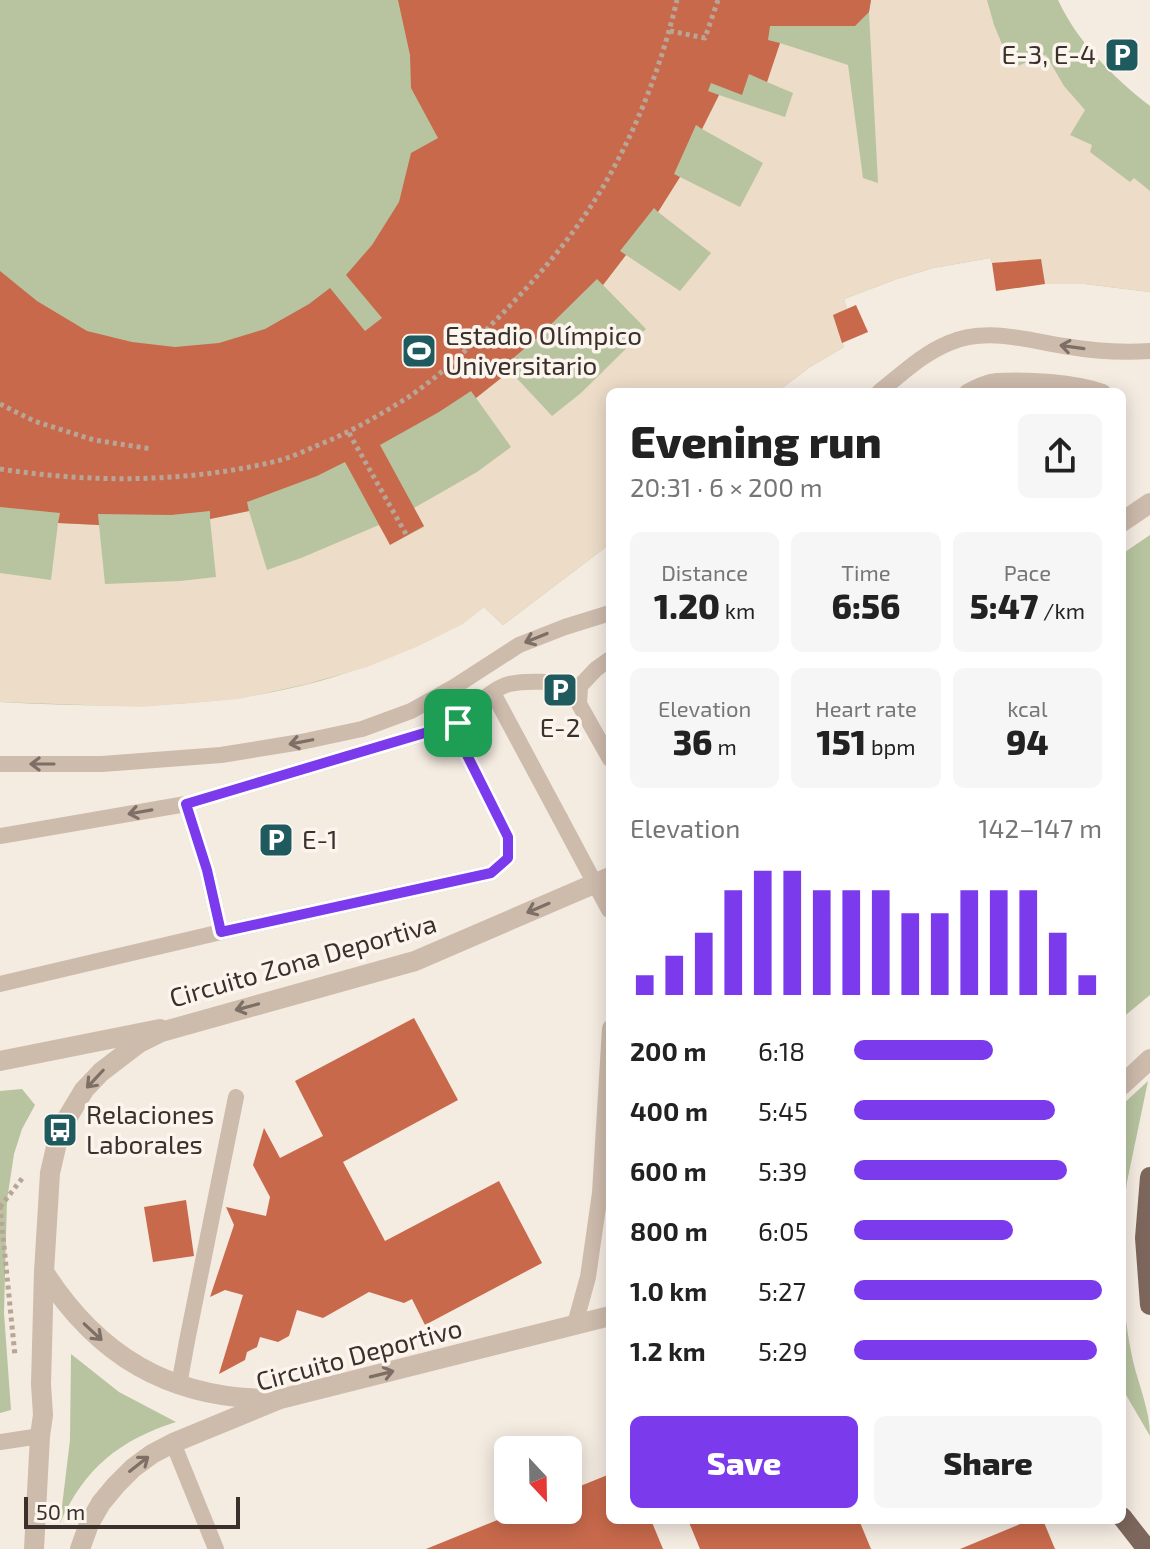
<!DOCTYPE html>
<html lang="en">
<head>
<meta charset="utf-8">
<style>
  :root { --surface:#fff; --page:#f6f6f6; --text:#222; --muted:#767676; --accent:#7c3aed }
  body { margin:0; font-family:"Exo 2",sans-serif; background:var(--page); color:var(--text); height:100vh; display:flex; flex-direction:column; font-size:30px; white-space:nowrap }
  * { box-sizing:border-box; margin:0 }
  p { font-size:26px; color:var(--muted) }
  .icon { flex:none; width:44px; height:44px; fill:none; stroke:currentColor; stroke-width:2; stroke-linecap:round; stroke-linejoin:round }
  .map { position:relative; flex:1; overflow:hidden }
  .details { position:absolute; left:606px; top:388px; width:520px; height:1136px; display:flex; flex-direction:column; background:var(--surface); border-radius:12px; box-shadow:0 4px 20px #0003 }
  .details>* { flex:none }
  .needle { width:52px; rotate:158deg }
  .controls { position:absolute; left:494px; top:1436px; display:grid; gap:16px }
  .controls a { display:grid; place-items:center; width:88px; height:88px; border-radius:12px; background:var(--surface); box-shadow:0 4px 20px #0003; font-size:40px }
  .scale { position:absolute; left:24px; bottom:20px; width:216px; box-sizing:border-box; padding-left:8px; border:4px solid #3b302b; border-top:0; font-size:22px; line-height:28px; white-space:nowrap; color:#3b302b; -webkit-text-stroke:6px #fbf5ee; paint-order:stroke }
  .pin { position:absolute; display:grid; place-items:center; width:68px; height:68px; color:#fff; margin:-34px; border-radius:16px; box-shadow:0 4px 12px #0006 }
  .round { display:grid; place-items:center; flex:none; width:84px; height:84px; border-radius:12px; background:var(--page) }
  .head { display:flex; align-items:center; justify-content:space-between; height:136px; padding:0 24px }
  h1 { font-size:44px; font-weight:800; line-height:60px }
  .stats { display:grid; grid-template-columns:repeat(3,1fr); gap:12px; height:136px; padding:8px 24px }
  .stats div { display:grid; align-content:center; border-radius:12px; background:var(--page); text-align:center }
  .stats b { font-size:34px; font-weight:800 }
  .stats small { font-size:22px; font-weight:400 }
  .stats p { font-size:22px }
  .chart { height:224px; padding:16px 24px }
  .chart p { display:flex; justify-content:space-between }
  .chart svg { width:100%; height:144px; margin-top:8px; stroke:var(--accent); stroke-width:6 }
  .cta { display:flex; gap:16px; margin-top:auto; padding:16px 24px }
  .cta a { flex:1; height:92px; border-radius:12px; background:var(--accent); color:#fff; font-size:32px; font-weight:800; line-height:92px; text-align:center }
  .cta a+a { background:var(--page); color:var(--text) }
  ul { padding:0 24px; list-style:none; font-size:26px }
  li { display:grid; grid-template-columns:128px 96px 1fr; align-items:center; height:60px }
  li i { height:20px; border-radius:10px; background:var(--accent) }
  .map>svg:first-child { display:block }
</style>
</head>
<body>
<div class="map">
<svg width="1150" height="1549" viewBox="0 0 1150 1549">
  <rect width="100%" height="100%" fill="#f4ebe1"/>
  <g fill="#b8c4a0">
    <path d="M0,0H1058C1078,43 1113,77 1150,106V292L1085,284H1045L1041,259L992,263L990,258L933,268L897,279L844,299L847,309L833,315L844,347L810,367L777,392H610V544L503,625L484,607C455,630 421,645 387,658C257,711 137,709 0,702Z"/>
    <path d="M1150,535V995L1122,1018V554Z"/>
    <path d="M1148,1081L1127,1182L1122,1223V1105Z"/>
    <path d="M22,1089L35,1105L22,1129L14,1154L7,1200L4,1313L11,1410L0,1413V1091Z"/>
    <path d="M1122,1278C1124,1306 1127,1334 1133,1361C1139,1386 1150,1411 1150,1436L1122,1388Z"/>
    <path d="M71,1354L119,1392L176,1422C119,1440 84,1469 60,1523L70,1440Z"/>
  </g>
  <path fill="#ecdcc8" d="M871,0H987L994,25L1012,68L1046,55L1064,86L1085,110L1070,135L1092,145L1090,152L1130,182L1134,178L1150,191V292L1085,284H1045L1041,259L992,263L990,258L933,268L897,279L844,299L847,309L833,315L844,347L810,367L777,392H610V544L503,625L484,607L463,624L414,648L367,667L307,684L239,699L141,707L0,702V573L51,580L58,523L99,525L105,584L180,581L216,577L210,519L249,511L267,570L301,558L379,525L391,544L424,527L414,508L477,472L511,447L476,398L510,371L552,416L581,393L646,329L603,285L626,255L680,291L711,253L658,212L680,177L740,207L763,163L702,129L719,95L785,117L793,93L767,82L780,43L848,65L863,178L878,183L869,12Z"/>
  <g fill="#c8694b">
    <path d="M398,0H871L869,12L855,26H770L768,40L780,43L767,82L749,74L742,95L711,83L708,91L719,95L702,129L696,125L674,174L680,177L658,212L654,208L620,251L626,255L603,285L597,279L537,338L505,365L510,371L476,398L471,391L439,412L380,445L424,526L390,545L345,462L317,476L247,502L249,511L210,519V511L171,515L98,514L99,525L58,523L60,513L0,507V271L37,301L87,331L132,342L175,347L219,343L265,329L309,304L330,288L365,331L382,318L346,275L372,245L399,202L411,153L438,138L411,88L410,55Z"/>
    <path d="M1041,259L1045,284L996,291L992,263Z"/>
    <path d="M856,305L868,332L842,343L833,315Z"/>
    <path d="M414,1018L458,1100L343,1162L385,1241L499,1181L542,1263L425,1325L412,1299L404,1303L369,1292L323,1318L297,1310L289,1336L278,1342L260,1337L257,1347L247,1352L245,1360L219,1374L243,1295L225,1290L210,1297L234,1225L226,1207L266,1216L270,1197L253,1165L264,1128L280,1158L323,1136L295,1081Z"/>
    <path d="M186,1200L194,1256L153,1262L144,1207Z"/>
    <path d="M610,1474V1520H651L663,1549H426L522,1510H568V1491Z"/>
    <path d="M688,1520H859L871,1549H700Z"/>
    <path d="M1030,1520H1043L1055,1549H960Z"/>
  </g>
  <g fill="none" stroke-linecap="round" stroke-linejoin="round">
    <g stroke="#b9a596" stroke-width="5" stroke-dasharray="4 4" stroke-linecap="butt">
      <path d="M670,31L705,38L718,0"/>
      <path d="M0,404L34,421L94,440L152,449"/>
      <path d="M349,433L407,536"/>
      <path d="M0,469C91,483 187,483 277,461C290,458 304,451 316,446C349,433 378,416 407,398C437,378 465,352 490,326C537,279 581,229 613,169C642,116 663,59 677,0"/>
      <path d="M0,1206L15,1356"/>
      <path d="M0,1207L24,1176"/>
    </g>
    <g stroke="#cdbbac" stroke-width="16">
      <path d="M879,392C902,374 922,354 949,343C986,327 1027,340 1064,346C1093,351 1121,353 1150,351"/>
      <path d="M967,392C977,387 986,382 997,381C1028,379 1074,382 1103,392"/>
      <path d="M610,659L596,669L580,686L579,704L610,759"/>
      <path d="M493,693L560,818"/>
      <path d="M0,764H102L221,755L301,742L362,729L411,711L454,687L519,645L565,627L610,613"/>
      <path d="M186,804L207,870L221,932"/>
      <path d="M0,836L186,804L458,723"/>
      <path d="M0,984L221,932L491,873L508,858V837L464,749L458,723C470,711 492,688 509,684C532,679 557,683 580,686"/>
      <path d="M575,1324L588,1277L600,1193L610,1028"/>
      <path d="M179,1385L187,1341L236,1097"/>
      <path d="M0,1442L40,1436"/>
      <path d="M173,1443L216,1549"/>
    </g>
    <path stroke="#cdbbac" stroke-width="20" d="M0,1061L160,1029"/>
    <g stroke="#cdbbac" stroke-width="20">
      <path d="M1122,522L1150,503"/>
      <path d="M1122,1085L1150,1059"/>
      <path d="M44,1272C98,1356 169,1398 269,1399"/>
      <path d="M34,1549L40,1436L43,1415L41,1384L44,1272L50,1173L60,1130L84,1090L101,1072L139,1043L161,1032L415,961L610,877"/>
      <path d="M80,1549L89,1524L101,1503L116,1485L133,1468L152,1454L173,1443L280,1399L610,1316"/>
    </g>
    <g stroke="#7d675c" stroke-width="20">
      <path d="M1150,1177L1145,1238L1150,1305"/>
      <path d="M1122,1517L1147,1549"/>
    </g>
    <path stroke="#cdbbac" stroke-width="16" d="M560,818L609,910"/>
  </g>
  <defs><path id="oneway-shaft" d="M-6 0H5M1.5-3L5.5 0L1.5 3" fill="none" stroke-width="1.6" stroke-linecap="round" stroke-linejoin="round" transform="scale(2)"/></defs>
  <g stroke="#7d6f65">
    <use href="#oneway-shaft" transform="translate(1072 347) rotate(-172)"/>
    <use href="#oneway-shaft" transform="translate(536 638) rotate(158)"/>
    <use href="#oneway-shaft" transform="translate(301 742) rotate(169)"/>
    <use href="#oneway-shaft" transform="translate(42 764) rotate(-180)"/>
    <use href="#oneway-shaft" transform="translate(140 812) rotate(170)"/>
    <use href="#oneway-shaft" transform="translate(538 908) rotate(157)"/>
    <use href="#oneway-shaft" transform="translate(247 1007) rotate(165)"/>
    <use href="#oneway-shaft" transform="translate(95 1079) rotate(133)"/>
    <use href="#oneway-shaft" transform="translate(93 1332) rotate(43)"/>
    <use href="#oneway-shaft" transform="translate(382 1374) rotate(-14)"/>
    <use href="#oneway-shaft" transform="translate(139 1464) rotate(-38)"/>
  </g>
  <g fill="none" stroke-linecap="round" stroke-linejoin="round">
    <defs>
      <path id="route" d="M458,723L464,749L508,837V858L491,873L221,932L207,870L186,804Z"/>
    </defs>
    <use href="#route" stroke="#fff" stroke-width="16"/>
    <use href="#route" stroke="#7c3aed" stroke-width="10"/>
  </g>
  <defs>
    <symbol id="parking-square" viewBox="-11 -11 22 22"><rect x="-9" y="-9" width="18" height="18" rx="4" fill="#1f5a5e" stroke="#fbf5ee"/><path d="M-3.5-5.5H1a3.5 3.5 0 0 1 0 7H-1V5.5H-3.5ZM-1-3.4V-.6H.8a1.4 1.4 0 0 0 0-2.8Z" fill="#fff"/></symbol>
    <symbol id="stadium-square" viewBox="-11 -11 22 22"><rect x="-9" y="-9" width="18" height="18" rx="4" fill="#1f5a5e" stroke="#fbf5ee"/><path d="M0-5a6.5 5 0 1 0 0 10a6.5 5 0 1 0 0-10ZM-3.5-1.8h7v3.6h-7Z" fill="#fff"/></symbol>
    <symbol id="bus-square" viewBox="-11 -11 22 22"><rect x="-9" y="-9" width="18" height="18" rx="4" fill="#1f5a5e" stroke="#fbf5ee"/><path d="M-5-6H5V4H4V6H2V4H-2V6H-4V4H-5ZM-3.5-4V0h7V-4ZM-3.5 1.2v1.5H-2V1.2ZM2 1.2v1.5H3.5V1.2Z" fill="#fff"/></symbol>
  </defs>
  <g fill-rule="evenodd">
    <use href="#parking-square" x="1102" y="35" width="40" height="40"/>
    <use href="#stadium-square" x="399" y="331" width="40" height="40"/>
    <use href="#parking-square" x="540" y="670" width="40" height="40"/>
    <use href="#parking-square" x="256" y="820" width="40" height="40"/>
    <use href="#bus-square" x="40" y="1110" width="40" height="40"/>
  </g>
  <g text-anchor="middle" stroke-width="7" stroke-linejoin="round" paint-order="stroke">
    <g font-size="26" fill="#3b302b" stroke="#fbf5ee" text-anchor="start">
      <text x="1096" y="64" text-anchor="end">E-3, E-4</text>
      <text x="445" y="345">Estadio Olímpico<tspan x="445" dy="30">Universitario</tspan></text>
      <text x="560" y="737" text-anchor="middle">E-2</text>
      <text x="302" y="849">E-1</text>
      <text x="86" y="1124">Relaciones<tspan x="86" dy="30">Laborales</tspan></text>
    </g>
    <g font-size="26" fill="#3b302b" stroke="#fbf5ee">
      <text transform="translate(303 961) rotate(-16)" y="9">Circuito Zona Deportiva</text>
      <text transform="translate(359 1355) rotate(-15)" y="9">Circuito Deportivo</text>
    </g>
  </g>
</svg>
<div class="controls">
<a><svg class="needle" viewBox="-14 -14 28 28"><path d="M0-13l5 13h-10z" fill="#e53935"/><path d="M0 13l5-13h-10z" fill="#767676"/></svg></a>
</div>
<div class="scale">50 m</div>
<div class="pin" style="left:458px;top:723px;background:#1e9e55"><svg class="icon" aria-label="arrive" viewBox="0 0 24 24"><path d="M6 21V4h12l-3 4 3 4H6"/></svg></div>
<section class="details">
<div class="head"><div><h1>Evening run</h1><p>20:31 · 6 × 200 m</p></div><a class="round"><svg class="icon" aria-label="share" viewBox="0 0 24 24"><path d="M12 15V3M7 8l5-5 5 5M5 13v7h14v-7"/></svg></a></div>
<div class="stats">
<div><p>Distance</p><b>1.20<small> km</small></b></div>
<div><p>Time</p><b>6:56</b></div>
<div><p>Pace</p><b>5:47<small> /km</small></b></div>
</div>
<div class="stats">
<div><p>Elevation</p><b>36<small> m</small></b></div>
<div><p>Heart rate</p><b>151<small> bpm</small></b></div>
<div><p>kcal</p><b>94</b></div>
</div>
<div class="chart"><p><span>Elevation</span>142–147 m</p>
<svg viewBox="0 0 160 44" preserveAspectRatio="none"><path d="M5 44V38M15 44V32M25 44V25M35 44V12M45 44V6M55 44V6M65 44V12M75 44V12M85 44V12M95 44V19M105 44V19M115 44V12M125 44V12M135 44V12M145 44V25M155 44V38"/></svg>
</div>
<ul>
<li><b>200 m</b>6:18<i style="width:56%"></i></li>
<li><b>400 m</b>5:45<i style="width:81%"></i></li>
<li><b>600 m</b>5:39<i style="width:86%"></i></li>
<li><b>800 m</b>6:05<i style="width:64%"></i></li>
<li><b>1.0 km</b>5:27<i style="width:100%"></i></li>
<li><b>1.2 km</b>5:29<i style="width:98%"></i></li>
</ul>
<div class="cta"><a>Save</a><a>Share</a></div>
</section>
</div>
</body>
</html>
